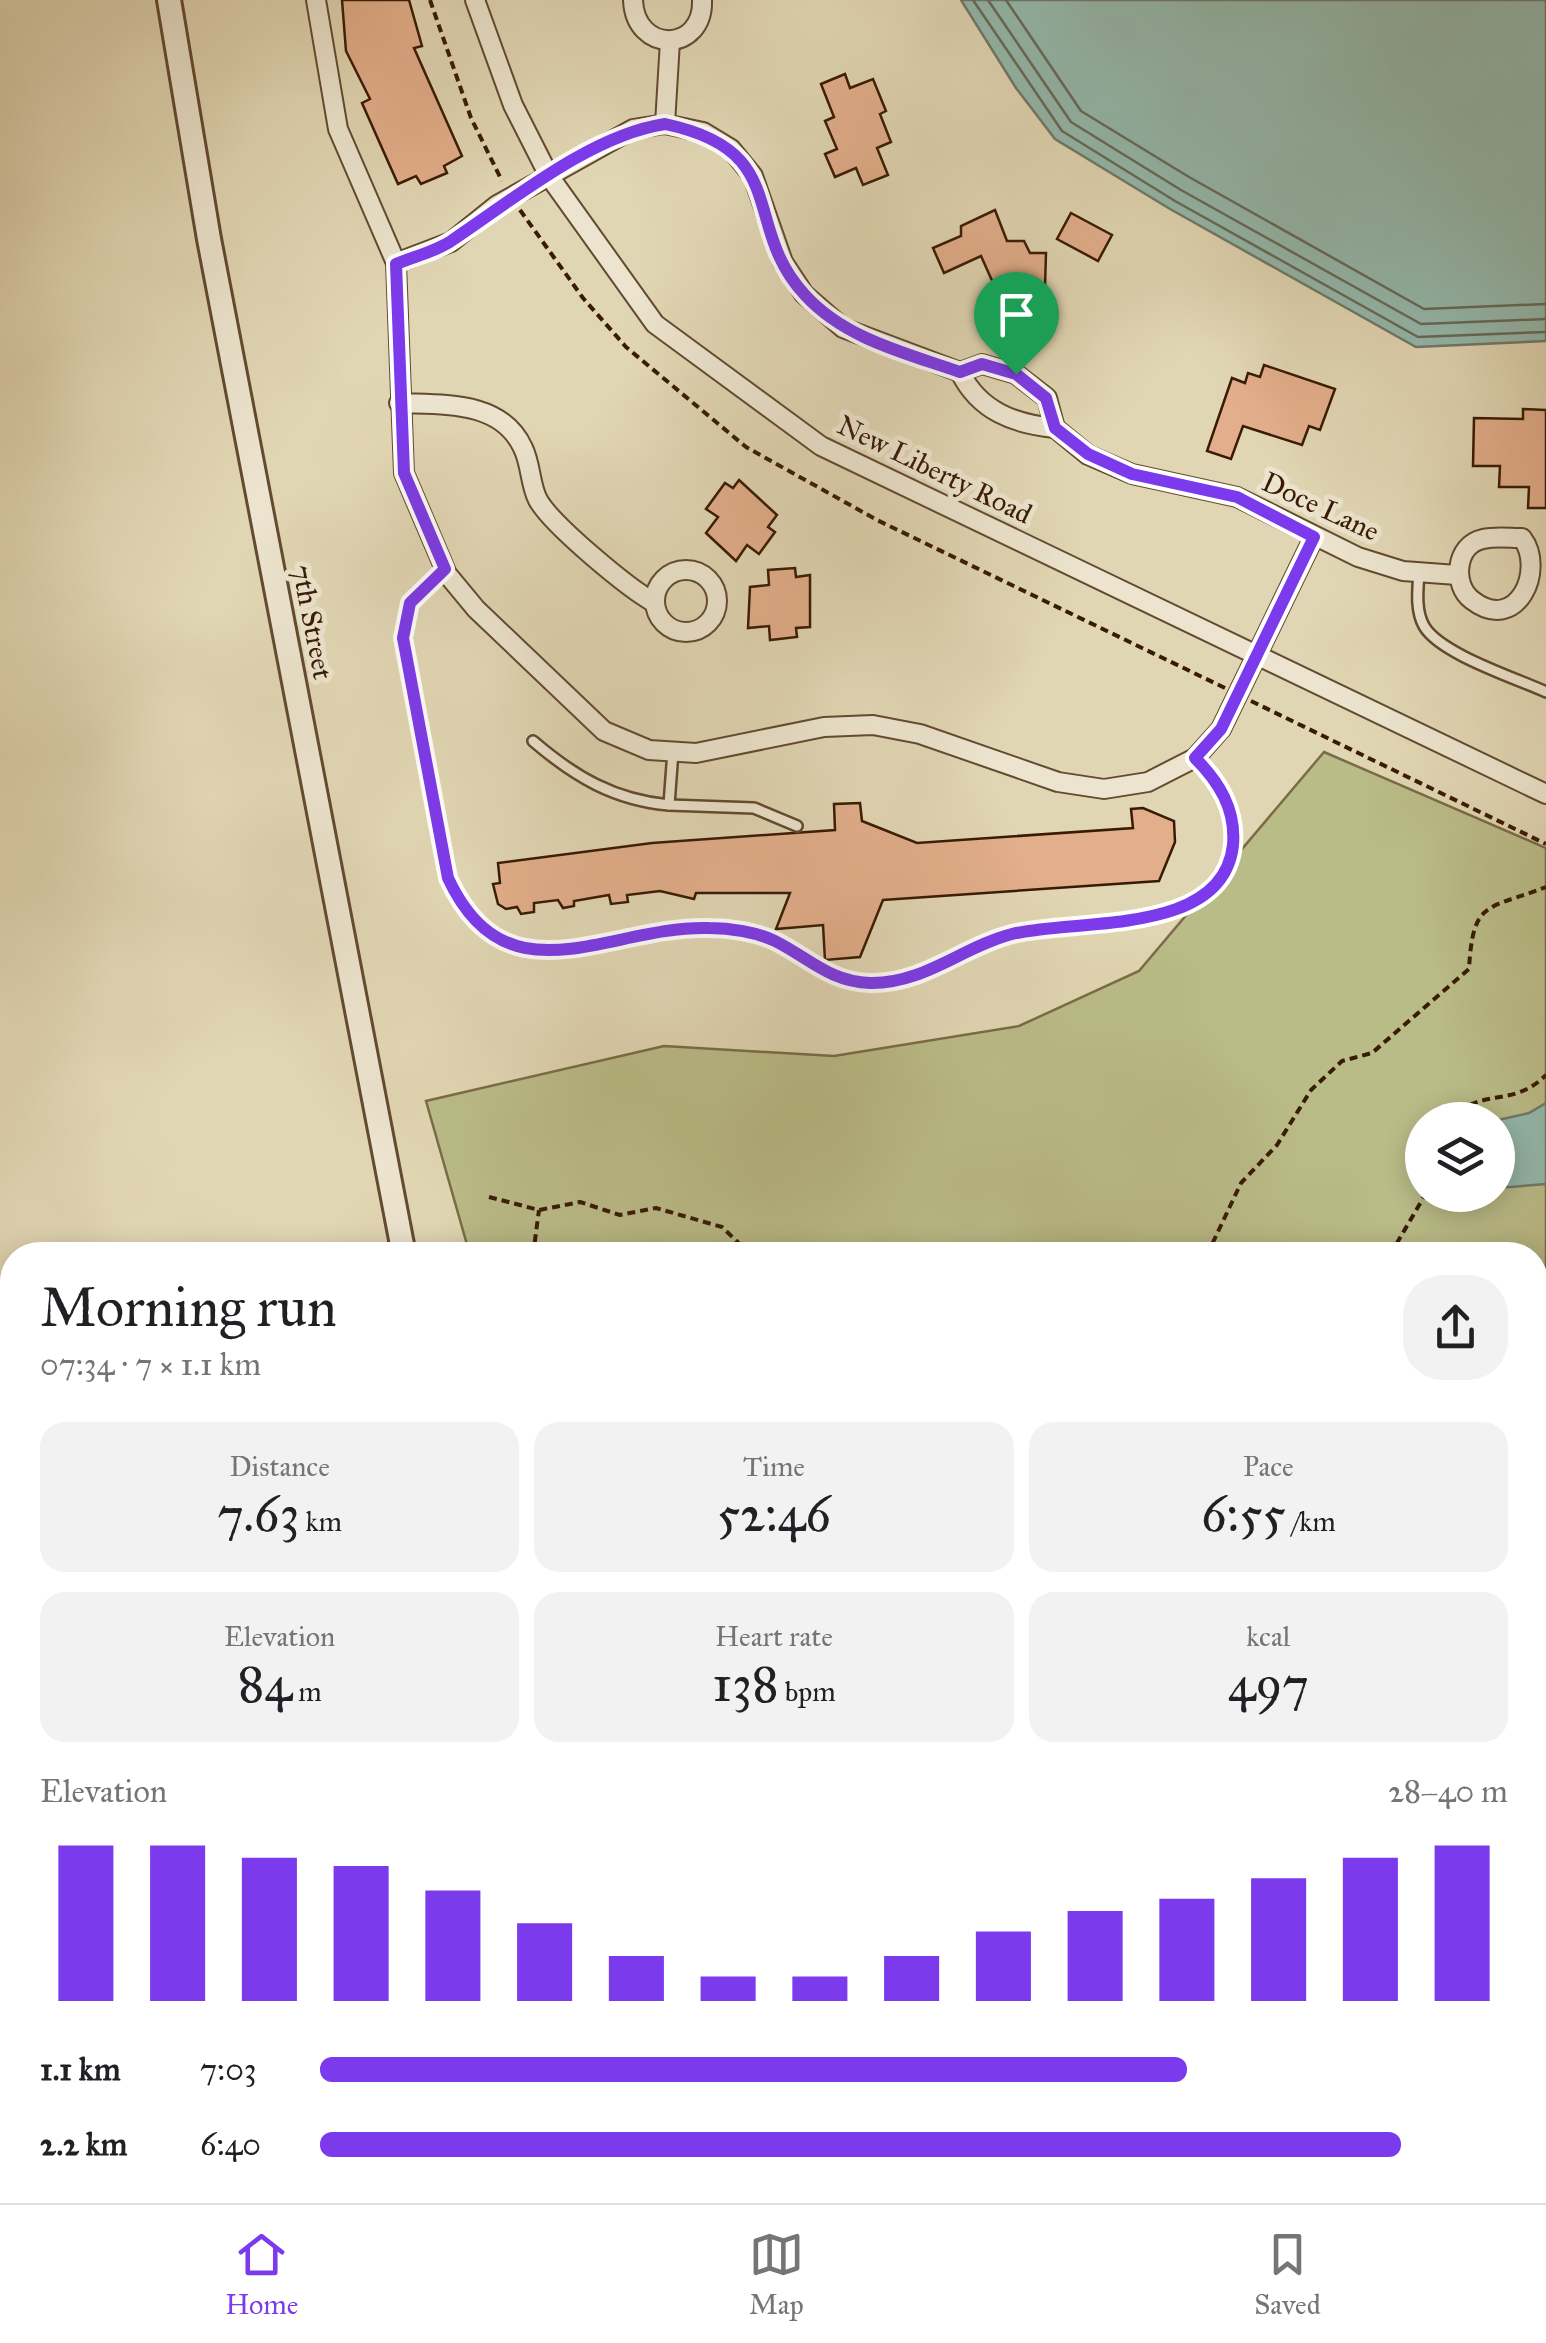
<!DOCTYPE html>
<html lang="en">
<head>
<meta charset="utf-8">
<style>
  :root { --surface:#fff; --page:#f2f2f2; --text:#202124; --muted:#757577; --line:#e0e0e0; --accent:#7c3aed }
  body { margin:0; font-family:"IM FELL Great Primer",serif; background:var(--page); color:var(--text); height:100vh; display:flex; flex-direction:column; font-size:38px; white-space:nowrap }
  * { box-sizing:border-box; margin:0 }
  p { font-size:32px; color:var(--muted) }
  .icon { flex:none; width:55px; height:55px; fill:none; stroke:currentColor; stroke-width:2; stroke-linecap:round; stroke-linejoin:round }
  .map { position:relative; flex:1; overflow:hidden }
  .side { position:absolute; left:0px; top:1242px; width:1548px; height:962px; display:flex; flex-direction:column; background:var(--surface); border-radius:40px 40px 0 0; box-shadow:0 5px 25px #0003 }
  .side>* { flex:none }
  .fabs { position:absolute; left:1405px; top:1102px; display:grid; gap:20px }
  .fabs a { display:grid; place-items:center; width:110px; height:110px; border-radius:50%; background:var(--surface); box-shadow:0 5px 25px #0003; font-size:50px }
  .pin { position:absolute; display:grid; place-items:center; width:85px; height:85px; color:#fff; margin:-102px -42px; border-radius:50% 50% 50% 0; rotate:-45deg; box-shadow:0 0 10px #0007 }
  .pin .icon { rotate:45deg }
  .round { display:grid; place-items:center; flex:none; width:105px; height:105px; border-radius:40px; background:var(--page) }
  .head { display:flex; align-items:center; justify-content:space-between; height:170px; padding:0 40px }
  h1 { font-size:55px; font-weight:600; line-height:75px }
  .figures { display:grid; grid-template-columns:repeat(3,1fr); gap:15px; height:170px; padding:10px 40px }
  .figures div { display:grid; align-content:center; border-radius:25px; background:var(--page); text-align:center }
  .figures b { font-size:50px; font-weight:600 }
  .figures small { font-size:28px; font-weight:400 }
  .figures p { font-size:28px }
  .chart { height:280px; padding:20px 40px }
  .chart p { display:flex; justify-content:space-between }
  .chart svg { width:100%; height:180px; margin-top:10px; stroke:var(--accent); stroke-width:6 }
  ul { padding:0 40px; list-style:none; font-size:32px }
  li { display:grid; grid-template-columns:160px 120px 1fr; align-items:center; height:75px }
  li i { height:25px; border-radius:12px; background:var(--accent) }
  .tab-bar { display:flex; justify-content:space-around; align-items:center; height:140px; border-top:2px solid var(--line); background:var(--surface); font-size:28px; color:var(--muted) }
  .tab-bar a { display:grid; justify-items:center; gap:5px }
  .tab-bar .selected { color:var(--accent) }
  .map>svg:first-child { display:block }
</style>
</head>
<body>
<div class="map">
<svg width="1546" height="2203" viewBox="0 0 1546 2203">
  <rect width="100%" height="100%" fill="#e1d6b3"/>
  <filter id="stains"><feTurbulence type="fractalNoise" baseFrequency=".002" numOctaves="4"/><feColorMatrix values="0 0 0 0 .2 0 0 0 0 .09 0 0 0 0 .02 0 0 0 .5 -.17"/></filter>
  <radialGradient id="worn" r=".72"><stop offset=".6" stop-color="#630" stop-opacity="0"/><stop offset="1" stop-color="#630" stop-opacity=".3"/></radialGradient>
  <path fill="#babc88" stroke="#7a6c46" stroke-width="2.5" fill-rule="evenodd" d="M1324,752L1546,848V2064L1535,2066V1255H470L426,1101L664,1046L834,1056L1019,1026L1139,971ZM1422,1120H1498V1195H1422Z"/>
  <g fill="#94b9ad" stroke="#707a69" stroke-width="2.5">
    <path d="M961,0H1546V341L1416,347L1170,209L1055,139L1016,88Z"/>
    <path d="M1546,1103V1184L1498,1188V1120L1529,1113Z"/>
  </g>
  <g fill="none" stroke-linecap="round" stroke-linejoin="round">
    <g stroke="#666a58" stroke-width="2.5">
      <path d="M973,0L1062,131L1175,201L1418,337L1546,332"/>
      <path d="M988,0L1071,122L1181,190L1421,324L1546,319"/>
      <path d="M1006,0L1081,111L1189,177L1424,309L1546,304"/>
    </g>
  </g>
  <g fill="#e2ae8b" stroke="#391b04" stroke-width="2.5">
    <path d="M342,0H409L422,46L414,48L462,156L444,166L447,173L421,184L416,176L398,184L362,103L370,99L346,51Z"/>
    <path d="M845,74L850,88L873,79L886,111L880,114L891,142L877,148L888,175L863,185L856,168L835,177L825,154L837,149L825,121L834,117L821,84Z"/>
    <path d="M995,210L1007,241H1024L1030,253H1046L1045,286L994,285L981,256L944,273L933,248L961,236V226Z"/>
    <path d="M1071,213L1112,235L1098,261L1057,239Z"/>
    <path d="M1264,365L1335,389L1320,430L1309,426L1302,445L1243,426L1231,459L1207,451L1232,378L1245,383L1248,373L1260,377Z"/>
    <path d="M1523,409L1546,410V508H1528L1529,487H1499L1500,466H1473L1474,418L1523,419Z"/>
    <path d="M739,480L777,515L768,527L775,532L759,554L747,545L736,561L706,533L718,517L706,509L725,483L733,488Z"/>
    <path d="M795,568L796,577L810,575V627L796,628L797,637L770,640L769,626L748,628L750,587L769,585L768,570Z"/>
    <path d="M860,803L862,821L917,843L1133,828L1131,809L1143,808L1174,821L1175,842L1159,881L883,900L860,957L825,960L823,925L776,929L790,893H696L694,899L660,891L627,895L628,902L611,904L609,895L574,901V906L563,908L558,900L534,903V912L521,914L517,907L506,909L498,904L493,884L500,883L498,863L652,843L835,830L834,804Z"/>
  </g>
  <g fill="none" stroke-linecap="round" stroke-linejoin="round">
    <defs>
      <g id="service">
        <path d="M445,569L410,603L403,638L448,878C509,1008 615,921 716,928C735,930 758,933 775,941C809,958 830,982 870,983C922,984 957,951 1004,936C1069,916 1223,940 1232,845C1236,809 1219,782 1195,758"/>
        <path d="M1419,572C1418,589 1415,610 1424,626C1440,654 1516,678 1546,692"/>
        <path d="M533,741C575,777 614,800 669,805L673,751"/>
        <path d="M669,805L754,808L797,826"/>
        <path d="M796,2192L804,2203"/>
        <path d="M888,2203L902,2192"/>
      </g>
      <g id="minor">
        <path d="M316,0L338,129L396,263L404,473L447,574L476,609L604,731L649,750L696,753L824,727L873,725L920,734L1058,782L1104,789L1148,782L1195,758L1221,729L1314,537"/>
        <path d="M475,0L513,105L549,176L655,324L821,446L1546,794"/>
        <path d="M633,0C635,54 704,53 702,0"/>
        <path d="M665,124L670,41"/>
        <path d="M396,263L451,242L497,205L633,129L665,124L703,132L731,149L753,176L783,262L804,294L843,328L960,372L982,364L1016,374L1047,398L1055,428C1014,424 979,411 960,372"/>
        <path d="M399,403C443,405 501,400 523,448C531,464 530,485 538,500C552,525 629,589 655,603"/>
        <path d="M1055,428L1088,455L1132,474L1237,497L1358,557L1403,571L1457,575"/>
        <path d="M1522,538C1546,569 1517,635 1472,600C1452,585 1455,545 1483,539C1495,536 1510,538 1522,538Z"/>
        <circle cx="686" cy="601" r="31"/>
        <path d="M0,1495L12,1511"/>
        <path d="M0,2013H12"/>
        <path d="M76,2203V2192"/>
      </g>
      <g id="tertiary">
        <path d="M169,0L209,239L404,1255"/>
        <path d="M635,2192L638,2203"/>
      </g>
    </defs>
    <use href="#service" stroke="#634a30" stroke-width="14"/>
    <use href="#minor" stroke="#634a30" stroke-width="22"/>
    <use href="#tertiary" stroke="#634a30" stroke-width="28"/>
    <g stroke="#391b04" stroke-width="4" stroke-dasharray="8 5" stroke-linecap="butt">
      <path d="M430,0L471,118L502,181"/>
      <path d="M520,210L583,298L626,347L746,447L877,520L1225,688"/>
      <path d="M1251,701L1546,844"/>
      <path d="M1449,1120C1482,1086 1512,1109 1546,1075"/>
      <path d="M489,1197L539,1210L580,1202L620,1215L656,1208L722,1227L751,1255"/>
      <path d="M533,1255L539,1210"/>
      <path d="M1207,1255L1241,1183L1277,1145L1311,1090L1342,1061L1372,1053L1469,969C1473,899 1487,910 1546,887"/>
      <path d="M1390,1255L1425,1195"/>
      <path d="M1535,1572L1546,1558"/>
      <path d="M1535,1768L1546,1762"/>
      <path d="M0,2046H12"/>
      <path d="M17,2192L18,2203"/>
      <path d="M1098,2192L1117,2203"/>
      <path d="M557,2203L567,2200"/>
    </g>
    <use href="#service" stroke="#ece4ce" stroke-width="9"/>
    <use href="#minor" stroke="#ece4ce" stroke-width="18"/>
    <use href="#tertiary" stroke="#ece4ce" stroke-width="22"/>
  </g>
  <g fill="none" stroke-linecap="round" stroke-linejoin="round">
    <defs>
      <path id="route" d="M665,124C793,151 740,225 805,295C845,339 906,353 960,372L982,364L1016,374L1046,398L1055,428L1088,454L1132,474L1237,497L1314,537L1221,729L1195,758C1219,782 1236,809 1233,845C1223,937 1076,918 1012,934C962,947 924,984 870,983C830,982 809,958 775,941C756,932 730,928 709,928C609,925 507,1005 448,878L403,638L410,603L445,569L404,473L396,264C415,256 438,251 454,239C515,198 592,135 665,124Z"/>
    </defs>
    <use href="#route" stroke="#fff" stroke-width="20"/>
    <use href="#route" stroke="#7c3aed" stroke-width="12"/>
  </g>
  <g text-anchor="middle" stroke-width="10" stroke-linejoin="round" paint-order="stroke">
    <g font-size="28" fill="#391b04" stroke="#ece4ce">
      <text transform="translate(935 469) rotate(26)" y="10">New Liberty Road</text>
      <text transform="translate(1321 506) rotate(25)" y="10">Doce Lane</text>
      <text transform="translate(313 622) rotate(79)" y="10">7th Street</text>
    </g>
  </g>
  <rect width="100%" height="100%" filter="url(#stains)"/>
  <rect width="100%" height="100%" fill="url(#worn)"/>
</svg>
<div class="fabs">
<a><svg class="icon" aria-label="layers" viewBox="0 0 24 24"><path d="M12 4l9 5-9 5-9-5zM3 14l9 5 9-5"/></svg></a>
</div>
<div class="pin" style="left:1016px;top:374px;background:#1e9e55"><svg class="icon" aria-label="arrive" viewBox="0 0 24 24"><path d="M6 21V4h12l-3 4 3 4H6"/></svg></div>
<section class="side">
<div class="head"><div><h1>Morning run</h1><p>07:34 · 7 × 1.1 km</p></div><a class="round"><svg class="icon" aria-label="share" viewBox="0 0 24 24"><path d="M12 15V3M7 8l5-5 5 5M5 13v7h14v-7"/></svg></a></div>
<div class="figures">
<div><p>Distance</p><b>7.63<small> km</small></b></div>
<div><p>Time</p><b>52:46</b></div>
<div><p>Pace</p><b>6:55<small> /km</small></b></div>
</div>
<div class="figures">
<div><p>Elevation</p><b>84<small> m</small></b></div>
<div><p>Heart rate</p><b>138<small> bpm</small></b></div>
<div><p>kcal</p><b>497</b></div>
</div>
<div class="chart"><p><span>Elevation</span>28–40 m</p>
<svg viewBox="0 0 160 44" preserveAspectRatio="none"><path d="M5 44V6M15 44V6M25 44V9M35 44V11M45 44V17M55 44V25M65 44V33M75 44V38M85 44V38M95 44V33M105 44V27M115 44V22M125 44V19M135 44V14M145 44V9M155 44V6"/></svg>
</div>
<ul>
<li><b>1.1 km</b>7:03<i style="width:73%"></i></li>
<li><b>2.2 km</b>6:40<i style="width:91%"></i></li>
</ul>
</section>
</div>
<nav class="tab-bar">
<a class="selected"><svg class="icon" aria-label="home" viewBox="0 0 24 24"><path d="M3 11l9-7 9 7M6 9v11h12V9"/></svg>Home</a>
<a><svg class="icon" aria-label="map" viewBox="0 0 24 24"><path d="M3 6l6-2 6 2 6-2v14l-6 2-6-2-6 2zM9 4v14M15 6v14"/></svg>Map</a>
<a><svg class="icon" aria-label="saved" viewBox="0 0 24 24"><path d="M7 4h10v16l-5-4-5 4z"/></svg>Saved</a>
</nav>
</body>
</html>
